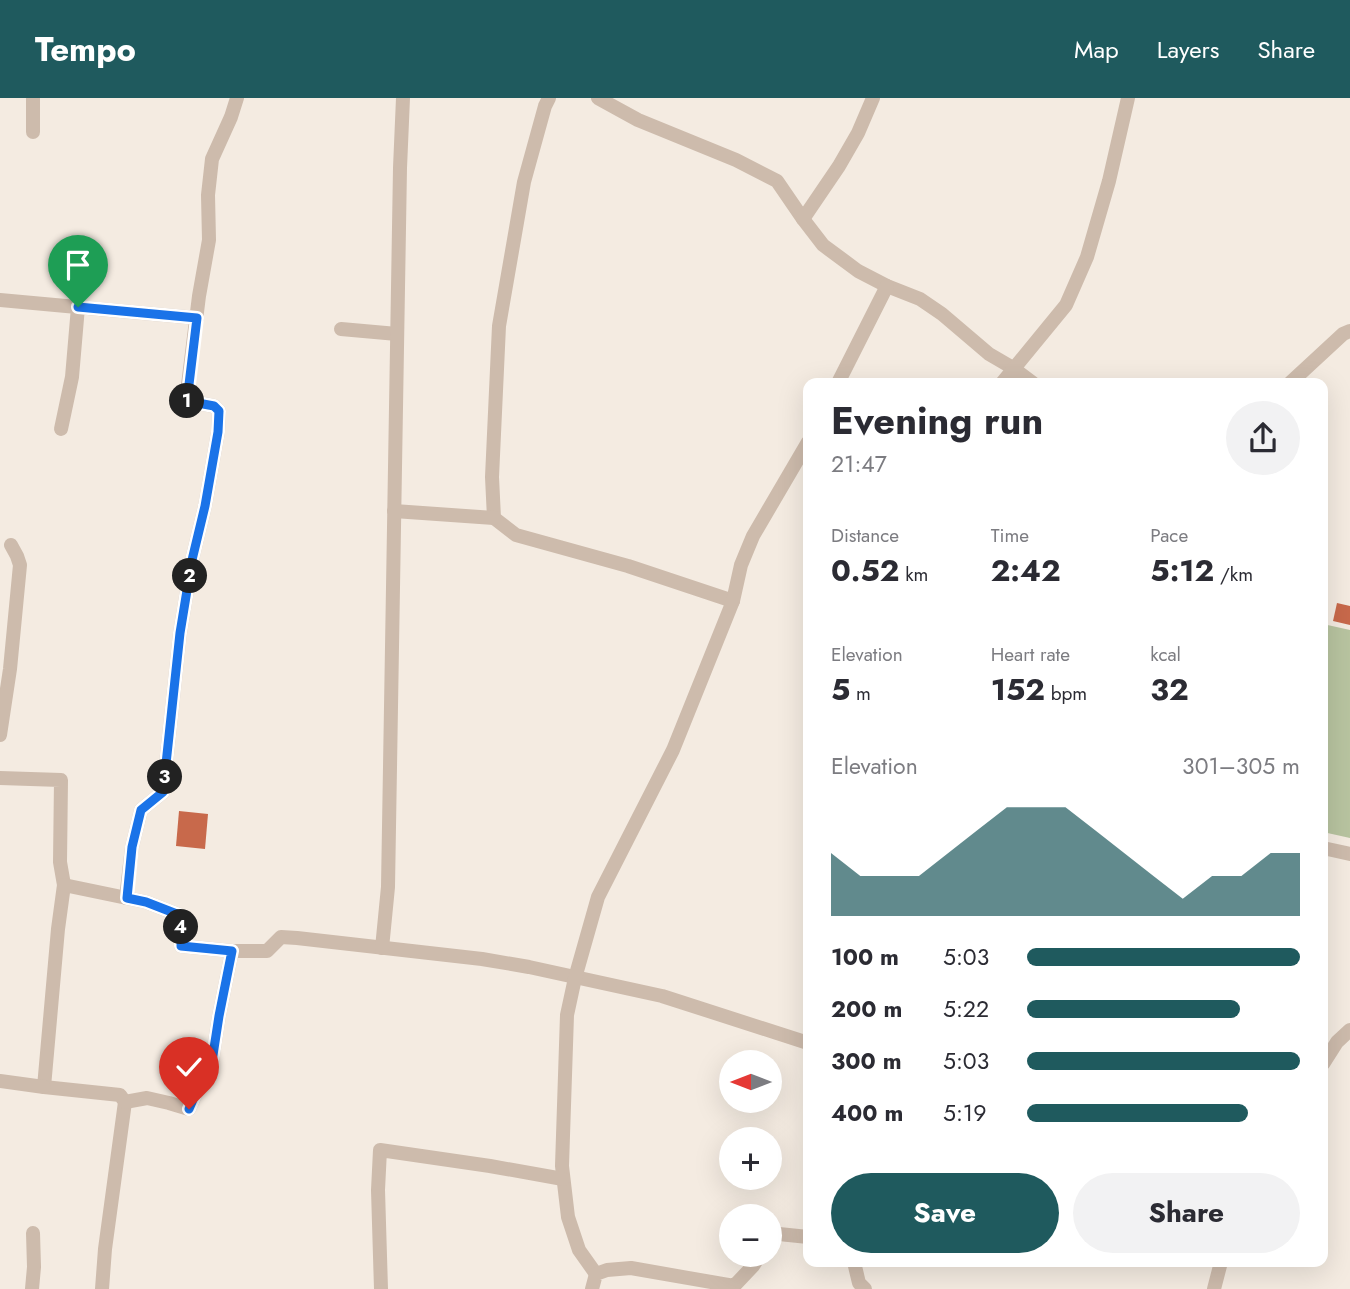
<!DOCTYPE html>
<html lang="en">
<head>
<meta charset="utf-8">
<style>
  :root { --surface:#fff; --page:#f2f2f3; --text:#2b2b33; --muted:#7c7c81; --accent:#1f5a5e }
  body { margin:0; font-family:Jost,sans-serif; background:var(--page); color:var(--text); height:100vh; display:flex; flex-direction:column; font-size:26px; white-space:nowrap }
  * { box-sizing:border-box; margin:0 }
  p { font-size:23px; color:var(--muted) }
  .icon { flex:none; width:38px; height:38px; fill:none; stroke:currentColor; stroke-width:2; stroke-linecap:round; stroke-linejoin:round }
  .map { position:relative; flex:1; overflow:hidden }
  .sheet { position:absolute; left:803px; top:280px; width:525px; height:889px; display:flex; flex-direction:column; background:var(--surface); border-radius:14px; box-shadow:0 7px 28px #0002 }
  .sheet>* { flex:none }
  .needle { width:46px; rotate:270deg }
  .fabs { position:absolute; left:719px; top:952px; display:grid; gap:14px }
  .fabs a { display:grid; place-items:center; width:63px; height:63px; border-radius:50%; background:var(--surface); box-shadow:0 7px 28px #0002; font-size:35px }
  .pin { position:absolute; display:grid; place-items:center; width:60px; height:60px; color:#fff; margin:-72px -30px; border-radius:50% 50% 50% 0; rotate:-45deg; box-shadow:0 0 7px #0007 }
  .pin .icon { rotate:45deg }
  .km { position:absolute; width:35px; height:35px; margin:-18px; border-radius:50%; background:#222; color:#fff; font-size:19px; line-height:35px; text-align:center }
  .round { display:grid; place-items:center; flex:none; width:74px; height:74px; border-radius:37px; background:var(--page) }
  .summary { display:flex; align-items:center; justify-content:space-between; height:119px; padding:0 28px }
  h1 { font-size:38px; font-weight:700; line-height:52px }
  .figures { display:grid; grid-template-columns:repeat(3,1fr); gap:10px; height:119px; padding:7px 28px }
  .figures div { display:grid; align-content:center }
  .figures b { font-size:30px; font-weight:700 }
  .figures small { font-size:19px; font-weight:400 }
  .figures p { font-size:19px }
  .chart { height:196px; padding:14px 28px }
  .chart p { display:flex; justify-content:space-between }
  .chart svg { width:100%; height:126px; margin-top:7px; fill:var(--accent); opacity:.7 }
  .action { display:flex; gap:14px; margin-top:auto; padding:14px 28px }
  .action a { flex:1; height:80px; border-radius:42px; background:var(--accent); color:#fff; font-size:28px; font-weight:700; line-height:80px; text-align:center }
  .action a+a { background:var(--page); color:var(--text) }
  ul { padding:0 28px; list-style:none; font-size:23px }
  li { display:grid; grid-template-columns:112px 84px 1fr; align-items:center; height:52px }
  li i { height:18px; border-radius:9px; background:var(--accent) }
  header { display:flex; align-items:center; gap:42px; box-sizing:border-box; height:98px; padding:0 35px; background:var(--accent); color:#fff }
  header strong { font-size:33px }
  nav { display:flex; gap:38px; margin-inline-start:auto; font-size:24px }
  .map>svg:first-child { display:block }
</style>
</head>
<body>
<header>
<strong>Tempo</strong>
<nav><a>Map</a><a>Layers</a><a>Share</a></nav>
</header>
<div class="map">
<svg width="1350" height="1191" viewBox="0 0 1350 1191">
  <rect width="100%" height="100%" fill="#f4ebe1"/>
  <path fill="#b8c4a0" d="M1323,526L1350,532V740L1323,734Z"/>
  <g fill="#c8694b">
    <path d="M1337,505L1350,508V527L1333,523Z"/>
    <path d="M179,713L208,716L205,751L176,748Z"/>
  </g>
  <g fill="none" stroke-linecap="round" stroke-linejoin="round">
    <g stroke="#cdbbac" stroke-width="14">
      <path d="M549,0L545,8L524,84L499,228L492,379L494,420L516,437L628,468L733,503"/>
      <path d="M598,0L638,22L736,62L777,83L803,121L823,147L858,173L887,188L920,201L942,216L989,256L1013,270L1033,285"/>
      <path d="M33,34V0"/>
      <path d="M803,121L839,68L858,35L873,0"/>
      <path d="M0,202L197,220"/>
      <path d="M341,231L397,236"/>
      <path d="M838,285L887,188"/>
      <path d="M1002,285L1066,207L1087,159L1109,83L1128,0"/>
      <path d="M1290,285L1343,236L1350,233"/>
      <path d="M61,331L72,279L78,209"/>
      <path d="M394,413L494,420"/>
      <path d="M0,637L10,571L20,467L17,458L11,447"/>
      <path d="M0,680L61,682L60,764L64,787L58,831L44,989L120,997L125,1004L105,1151L102,1191"/>
      <path d="M1323,750L1350,756"/>
      <path d="M64,787L146,804L182,818L181,848L232,853H267L281,839L297,840L482,861L529,869L662,898L808,945"/>
      <path d="M126,800L132,749L141,712L163,694L180,535L192,462L205,408L218,334L219,313L214,308L187,303V295L199,198L209,142L208,97L212,61L231,19L237,0"/>
      <path d="M382,850L388,789L400,70L403,0"/>
      <path d="M1323,966L1337,944L1350,932"/>
      <path d="M0,983L44,989"/>
      <path d="M125,1004L147,1000L169,1005L189,1011L198,990L211,970L219,918L232,853"/>
      <path d="M770,1141L779,1136L808,1139"/>
      <path d="M854,1164L859,1185L865,1191"/>
      <path d="M596,1176L579,1152L568,1119L562,1068L567,917L575,880L598,799L673,652L733,503L741,467L753,438L808,344"/>
      <path d="M32,1191L34,1169L33,1135"/>
      <path d="M381,1191L378,1092L380,1052L490,1068L563,1081"/>
      <path d="M592,1191L596,1176L607,1172L631,1170L734,1188L753,1168L760,1157"/>
      <path d="M1214,1191L1221,1164"/>
    </g>
  </g>
  <g fill="none" stroke-linecap="round" stroke-linejoin="round">
    <defs>
      <path id="route" d="M78,209L197,220L187,303L214,308L219,313L218,334L205,408L192,462L180,535L163,694L141,712L132,749L127,800L146,804L182,818L181,848L232,853L219,918L211,970L198,990L189,1011"/>
    </defs>
    <use href="#route" stroke="#fff" stroke-width="14"/>
    <use href="#route" stroke="#1a73e8" stroke-width="9"/>
  </g>
</svg>
<div class="fabs">
<a><svg class="needle" viewBox="-14 -14 28 28"><path d="M0-13l5 13h-10z" fill="#e53935"/><path d="M0 13l5-13h-10z" fill="#7c7c81"/></svg></a>
<a>+</a>
<a>−</a>
</div>
<div class="pin" style="left:78px;top:209px;background:#1e9e55"><svg class="icon" aria-label="arrive" viewBox="0 0 24 24"><path d="M6 21V4h12l-3 4 3 4H6"/></svg></div>
<div class="pin" style="left:189px;top:1011px;background:#d93025"><svg class="icon" aria-label="check" viewBox="0 0 24 24"><path d="M5 12l5 5 9-10"/></svg></div>
<b class="km" style="left:187px;top:303px">1</b>
<b class="km" style="left:190px;top:478px">2</b>
<b class="km" style="left:165px;top:679px">3</b>
<b class="km" style="left:181px;top:829px">4</b>
<section class="sheet">
<div class="summary"><div><h1>Evening run</h1><p>21:47</p></div><a class="round"><svg class="icon" aria-label="share" viewBox="0 0 24 24"><path d="M12 15V3M7 8l5-5 5 5M5 13v7h14v-7"/></svg></a></div>
<div class="figures">
<div><p>Distance</p><b>0.52<small> km</small></b></div>
<div><p>Time</p><b>2:42</b></div>
<div><p>Pace</p><b>5:12<small> /km</small></b></div>
</div>
<div class="figures">
<div><p>Elevation</p><b>5<small> m</small></b></div>
<div><p>Heart rate</p><b>152<small> bpm</small></b></div>
<div><p>kcal</p><b>32</b></div>
</div>
<div class="chart"><p><span>Elevation</span>301–305 m</p>
<svg viewBox="0 0 160 44" preserveAspectRatio="none"><path d="M0 44V22L10 30L20 30L30 30L40 22L50 14L60 6L70 6L80 6L90 14L100 22L110 30L120 38L130 30L140 30L150 22L160 22V44z"/></svg>
</div>
<ul>
<li><b>100 m</b>5:03<i style="width:100%"></i></li>
<li><b>200 m</b>5:22<i style="width:78%"></i></li>
<li><b>300 m</b>5:03<i style="width:100%"></i></li>
<li><b>400 m</b>5:19<i style="width:81%"></i></li>
</ul>
<div class="action"><a>Save</a><a>Share</a></div>
</section>
</div>
</body>
</html>
